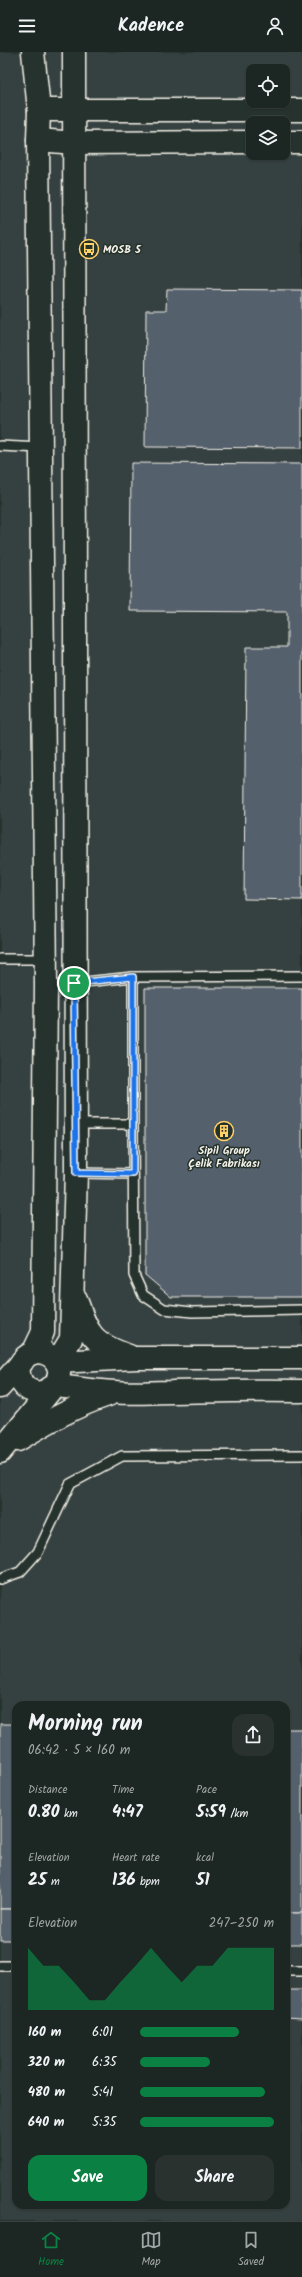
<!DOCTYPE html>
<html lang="en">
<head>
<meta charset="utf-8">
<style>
  :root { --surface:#1c2622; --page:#29322f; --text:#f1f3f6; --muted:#a0a5a5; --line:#3a4340; --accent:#0b8043 }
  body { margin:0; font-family:Kalam,sans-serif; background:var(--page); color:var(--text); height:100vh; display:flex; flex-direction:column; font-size:15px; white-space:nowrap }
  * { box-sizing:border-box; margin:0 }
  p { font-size:13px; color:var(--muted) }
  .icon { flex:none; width:22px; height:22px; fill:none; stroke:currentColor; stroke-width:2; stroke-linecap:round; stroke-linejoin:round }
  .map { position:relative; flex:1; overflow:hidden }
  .details { position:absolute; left:12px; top:1649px; width:278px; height:508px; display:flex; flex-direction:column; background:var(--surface); border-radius:12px; box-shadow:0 1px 3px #0004,0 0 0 1px var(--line) }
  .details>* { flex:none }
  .buttons { position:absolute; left:246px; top:12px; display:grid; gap:8px }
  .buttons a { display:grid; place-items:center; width:44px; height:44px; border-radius:8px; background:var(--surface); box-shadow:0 1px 3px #0004,0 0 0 1px var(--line); font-size:20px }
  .pin { position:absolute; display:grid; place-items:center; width:34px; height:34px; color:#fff; margin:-17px; border:2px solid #fff; border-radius:50%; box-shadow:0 1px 4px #0007 }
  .round { display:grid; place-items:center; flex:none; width:42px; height:42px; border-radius:12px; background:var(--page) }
  .overview { display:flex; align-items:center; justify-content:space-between; height:68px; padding:0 16px }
  h1 { font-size:22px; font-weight:600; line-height:30px }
  .stats { display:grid; grid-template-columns:repeat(3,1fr); gap:6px; height:68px; padding:4px 16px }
  .stats div { display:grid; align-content:center }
  .stats b { font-size:17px; font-weight:600 }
  .stats small { font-size:11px; font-weight:400 }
  .stats p { font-size:11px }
  .chart { height:112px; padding:8px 16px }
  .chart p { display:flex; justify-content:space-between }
  .chart svg { width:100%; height:72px; margin-top:4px; fill:var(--accent); opacity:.7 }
  .primary-button { display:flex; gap:8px; margin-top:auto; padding:8px 16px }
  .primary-button a { flex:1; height:46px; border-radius:12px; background:var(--accent); color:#fff; font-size:16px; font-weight:600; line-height:46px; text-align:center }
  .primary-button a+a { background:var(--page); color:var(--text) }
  ul { padding:0 16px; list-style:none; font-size:13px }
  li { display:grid; grid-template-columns:64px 48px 1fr; align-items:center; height:30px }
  li i { height:10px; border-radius:5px; background:var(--accent) }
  header { display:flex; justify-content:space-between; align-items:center; height:52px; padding:0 16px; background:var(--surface); font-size:18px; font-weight:600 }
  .tab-bar { display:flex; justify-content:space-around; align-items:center; height:56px; border-top:1px solid var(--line); background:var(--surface); font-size:11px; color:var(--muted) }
  .tab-bar a { display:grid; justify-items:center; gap:2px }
  .tab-bar .on { color:var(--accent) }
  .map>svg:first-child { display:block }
</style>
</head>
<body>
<header><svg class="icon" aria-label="menu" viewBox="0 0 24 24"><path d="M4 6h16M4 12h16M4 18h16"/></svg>Kadence<svg class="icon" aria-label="person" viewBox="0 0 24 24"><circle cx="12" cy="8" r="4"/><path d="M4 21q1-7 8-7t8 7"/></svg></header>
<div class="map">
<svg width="302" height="2169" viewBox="0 0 302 2169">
  <rect width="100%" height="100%" fill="#26332d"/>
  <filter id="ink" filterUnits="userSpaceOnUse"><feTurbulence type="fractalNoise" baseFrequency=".025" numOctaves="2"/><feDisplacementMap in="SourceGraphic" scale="8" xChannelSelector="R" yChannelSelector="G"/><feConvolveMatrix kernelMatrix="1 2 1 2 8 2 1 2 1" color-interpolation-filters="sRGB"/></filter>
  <g filter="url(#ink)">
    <path fill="#344040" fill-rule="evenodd" d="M0,0H302V2169H0ZM253,19H283V49H253ZM253,71H283V101H253ZM16,1653H286V2153H16Z"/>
    <g fill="#55606d" stroke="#f4f1e8">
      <path d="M167,237L302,238V396L145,395L146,258H166Z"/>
      <path d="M131,411L302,412V848L244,847L246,595H287V560L130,559Z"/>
      <path d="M145,936H302V1245H171L145,1223Z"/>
      <rect x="0" y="1672" width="16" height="185"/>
      <rect x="286" y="1677" width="16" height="184"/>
      <rect x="0" y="1857" width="16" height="31"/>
      <rect x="286" y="1861" width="16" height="31"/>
      <path d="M286,1938H302V1966L286,1965Z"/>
    </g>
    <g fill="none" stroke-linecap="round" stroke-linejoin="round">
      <defs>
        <g id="lane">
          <path d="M0,394L41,396"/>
          <path d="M0,907H44"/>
          <path d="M75,931L133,925"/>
          <path d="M77,1072H133V925L302,924"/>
          <path d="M133,1072L134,1223L143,1243L164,1257L192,1260L302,1258"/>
          <path d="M76,1121L133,1122"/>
          <path d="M0,1527L20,1520L38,1500L70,1432L122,1404L302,1403"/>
          <path d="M0,1914H16"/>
          <path d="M286,1919H302"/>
        </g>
        <g id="secondary">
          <path d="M39,58H302"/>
          <path d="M38,88L75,91L253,90"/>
          <path d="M283,90H302"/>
          <path d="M76,1247C88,1283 92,1291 129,1304"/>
          <path d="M33,1301L43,1280L46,933L38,88L39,58L33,0"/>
          <path d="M57,1310L71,1287L76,1121L74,0"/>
          <path d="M57,1310L136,1306H302"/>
          <path d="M0,1335L23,1309"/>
          <path d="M18,1388C47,1370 75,1354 108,1343"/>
          <path d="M0,1400L54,1334C72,1310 38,1287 22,1309C15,1319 20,1335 32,1339C45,1344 48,1334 57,1334C76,1336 95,1339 114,1340C133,1342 153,1340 172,1340C215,1339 259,1338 302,1339"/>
        </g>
      </defs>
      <use href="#lane" stroke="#f4f1e8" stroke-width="12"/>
      <use href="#secondary" stroke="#f4f1e8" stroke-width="25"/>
      <use href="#lane" stroke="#26332d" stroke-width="9"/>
      <use href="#secondary" stroke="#26332d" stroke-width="22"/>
    </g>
  </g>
  <g fill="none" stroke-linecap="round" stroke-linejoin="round" filter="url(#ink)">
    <defs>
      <path id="route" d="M133,925V1122L76,1121L74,931Z"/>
    </defs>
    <use href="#route" stroke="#fff" stroke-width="8"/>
    <use href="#route" stroke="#1a73e8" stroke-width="5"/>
  </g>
  <defs>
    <symbol id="bus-ring" viewBox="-11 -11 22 22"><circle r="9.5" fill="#26332d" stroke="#ffd166" stroke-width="1.5"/><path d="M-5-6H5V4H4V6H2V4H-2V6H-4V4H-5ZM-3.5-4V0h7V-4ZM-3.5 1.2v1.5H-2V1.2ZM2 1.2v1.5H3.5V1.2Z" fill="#ffd166"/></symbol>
    <symbol id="building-ring" viewBox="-11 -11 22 22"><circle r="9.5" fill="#26332d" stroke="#ffd166" stroke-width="1.5"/><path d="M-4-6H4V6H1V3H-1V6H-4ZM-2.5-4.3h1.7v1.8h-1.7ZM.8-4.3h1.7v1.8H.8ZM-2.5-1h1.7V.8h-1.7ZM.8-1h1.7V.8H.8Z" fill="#ffd166"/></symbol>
  </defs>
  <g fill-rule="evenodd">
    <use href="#bus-ring" x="78" y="186" width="22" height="22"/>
    <use href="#building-ring" x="213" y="1068" width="22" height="22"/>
  </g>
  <g text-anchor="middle" stroke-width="3" stroke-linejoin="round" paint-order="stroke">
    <g font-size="11" font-weight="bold" fill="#f4f1e8" stroke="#26332d" text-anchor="start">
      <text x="103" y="201">MOSB 5</text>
      <text x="224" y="1102" text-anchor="middle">Sipil Group<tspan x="224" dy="13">Çelik Fabrikası</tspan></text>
    </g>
  </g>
</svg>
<div class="buttons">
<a><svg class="icon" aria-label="locate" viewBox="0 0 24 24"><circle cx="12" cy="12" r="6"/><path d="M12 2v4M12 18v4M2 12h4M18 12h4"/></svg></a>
<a><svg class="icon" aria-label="layers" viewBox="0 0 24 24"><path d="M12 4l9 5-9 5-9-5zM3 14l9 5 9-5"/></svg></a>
</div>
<div class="pin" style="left:74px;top:931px;background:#1e9e55"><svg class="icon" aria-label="arrive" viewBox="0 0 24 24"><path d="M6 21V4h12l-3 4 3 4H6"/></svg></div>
<section class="details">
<div class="overview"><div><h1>Morning run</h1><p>06:42 · 5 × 160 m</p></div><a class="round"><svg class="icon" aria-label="share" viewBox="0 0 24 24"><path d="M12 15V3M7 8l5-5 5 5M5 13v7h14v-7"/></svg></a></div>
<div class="stats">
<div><p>Distance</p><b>0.80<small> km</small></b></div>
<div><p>Time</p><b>4:47</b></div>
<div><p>Pace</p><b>5:59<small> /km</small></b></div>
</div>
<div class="stats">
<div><p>Elevation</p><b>25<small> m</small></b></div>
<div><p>Heart rate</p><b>136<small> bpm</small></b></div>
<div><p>kcal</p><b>51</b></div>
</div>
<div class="chart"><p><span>Elevation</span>247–250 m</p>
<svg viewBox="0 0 160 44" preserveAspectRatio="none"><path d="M0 44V6L10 17L20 17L30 27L40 38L50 38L60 27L70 17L80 6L90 17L100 27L110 17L120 17L130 6L140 6L150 6L160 6V44z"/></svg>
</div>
<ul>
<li><b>160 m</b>6:01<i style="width:74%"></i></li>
<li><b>320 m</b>6:35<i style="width:52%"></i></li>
<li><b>480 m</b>5:41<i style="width:93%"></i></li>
<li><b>640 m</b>5:35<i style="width:100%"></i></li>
</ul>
<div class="primary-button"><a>Save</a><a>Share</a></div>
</section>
</div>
<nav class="tab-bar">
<a class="on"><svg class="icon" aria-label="home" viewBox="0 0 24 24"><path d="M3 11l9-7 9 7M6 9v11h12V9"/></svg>Home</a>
<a><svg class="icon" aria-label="map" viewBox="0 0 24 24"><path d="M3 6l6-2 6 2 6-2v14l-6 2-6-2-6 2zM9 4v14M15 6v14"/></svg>Map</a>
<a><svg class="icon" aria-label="saved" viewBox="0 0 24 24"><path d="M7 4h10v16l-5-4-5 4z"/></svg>Saved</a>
</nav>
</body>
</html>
